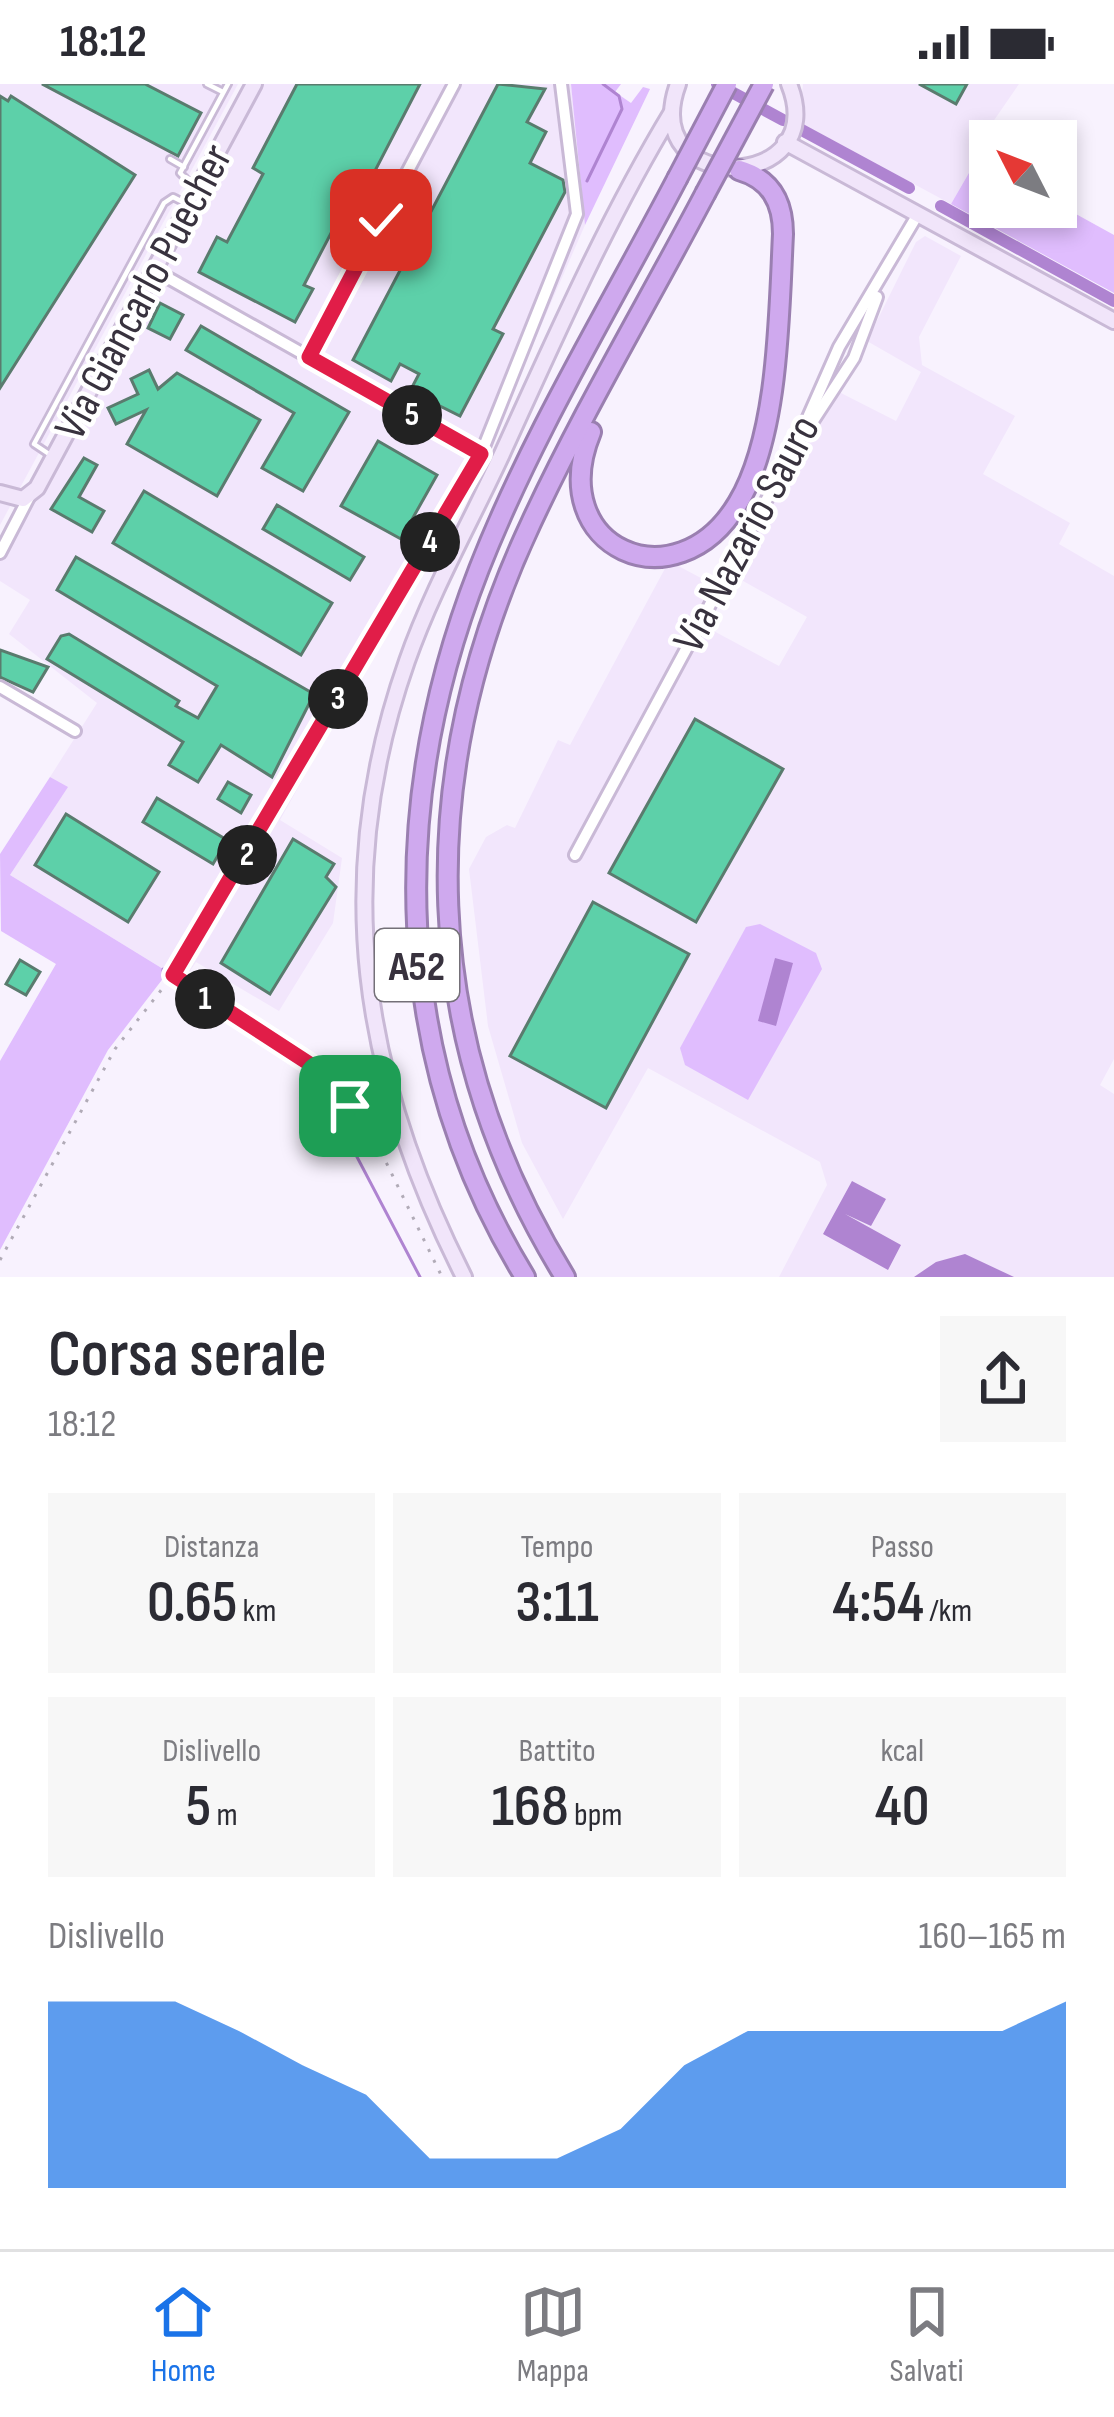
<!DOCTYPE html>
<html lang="it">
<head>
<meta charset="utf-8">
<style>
  :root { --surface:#fff; --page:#f7f7f7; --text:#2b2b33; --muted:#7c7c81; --line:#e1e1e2; --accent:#1a73e8 }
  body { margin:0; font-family:"Sofia Sans Condensed",sans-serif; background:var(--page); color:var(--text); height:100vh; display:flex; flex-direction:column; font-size:45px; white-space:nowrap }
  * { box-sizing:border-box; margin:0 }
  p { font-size:39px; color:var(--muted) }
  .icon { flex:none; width:66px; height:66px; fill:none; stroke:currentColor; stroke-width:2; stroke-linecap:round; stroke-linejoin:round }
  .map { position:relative; height:1193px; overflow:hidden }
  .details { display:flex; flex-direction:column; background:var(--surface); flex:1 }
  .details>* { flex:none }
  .needle { width:78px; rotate:312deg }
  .tools { position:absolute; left:969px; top:36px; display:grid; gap:24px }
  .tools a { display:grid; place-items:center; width:108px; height:108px; border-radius:0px; background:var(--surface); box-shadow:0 6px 18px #0003; font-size:60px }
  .pin { position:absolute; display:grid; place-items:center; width:102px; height:102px; color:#fff; margin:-51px; border-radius:24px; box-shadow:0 6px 18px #0006 }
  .km { position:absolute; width:60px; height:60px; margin:-30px; border-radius:50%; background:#222; color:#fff; font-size:33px; line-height:60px; text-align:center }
  .round { display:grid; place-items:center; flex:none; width:126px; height:126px; border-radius:0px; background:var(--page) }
  .head { display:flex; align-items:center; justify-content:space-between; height:204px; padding:0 48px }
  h1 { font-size:66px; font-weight:600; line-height:90px }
  .metrics { display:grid; grid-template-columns:repeat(3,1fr); gap:18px; height:204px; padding:12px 48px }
  .metrics div { display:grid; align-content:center; border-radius:0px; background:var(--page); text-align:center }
  .metrics b { font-size:60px; font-weight:600 }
  .metrics small { font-size:33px; font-weight:400 }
  .metrics p { font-size:33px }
  .chart { height:336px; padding:24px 48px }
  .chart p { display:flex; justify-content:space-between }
  .chart svg { width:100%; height:216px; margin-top:12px; fill:var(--accent); opacity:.7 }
  .status { display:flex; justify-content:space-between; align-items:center; height:84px; padding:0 60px; background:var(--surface); direction:ltr }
  .status svg { height:33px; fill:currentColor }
  .tabs { display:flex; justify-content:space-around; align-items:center; height:168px; border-top:3px solid var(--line); background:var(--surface); font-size:33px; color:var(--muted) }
  .tabs a { display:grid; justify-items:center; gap:6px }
  .tabs .current { color:var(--accent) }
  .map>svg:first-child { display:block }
</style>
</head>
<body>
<div class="status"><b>18:12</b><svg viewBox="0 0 49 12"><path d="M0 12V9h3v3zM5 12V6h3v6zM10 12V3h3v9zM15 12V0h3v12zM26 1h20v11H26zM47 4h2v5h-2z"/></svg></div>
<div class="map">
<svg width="1114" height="1193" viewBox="0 0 1114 1193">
  <rect width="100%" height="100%" fill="#f8f2fe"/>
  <g fill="#f2e6fc">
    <path d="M0,0H238L0,441Z"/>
    <path d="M259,0H571L585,112V141L488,363L280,736L342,774L333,839L279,927L196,878L184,896L173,891L10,791L67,704L50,693L97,619L9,550L30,516L0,497V477Z"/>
    <path d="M803,0H1019L970,71L977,75L951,120L799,38Z"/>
    <path d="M925,152L961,172L919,253L922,281L1015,332L983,390L1070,439L1059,460L1114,492V975L1100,1001L1114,1010V1193H779L827,1101L820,1078L648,984L563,1135L522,1059L488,942L469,785L486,753L507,741L515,744L558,656L570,661L669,477L714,501L695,537L779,582L807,533L729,489L796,367L837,307L896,337L921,288L867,257L916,158Z"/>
  </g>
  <g fill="#e0bdfe">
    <path d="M571,0H621L615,8L631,19L643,3L650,5L585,141Z"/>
    <path d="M977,75L990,83V123H1056V119L1114,151V209L951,120Z"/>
    <path d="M50,693L68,703L10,791L168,888L108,966L0,1166V977L56,880L1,847L0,770Z"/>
    <path d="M760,840L816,869L822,885L748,1016L685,981L680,964L746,843Z"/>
  </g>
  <g fill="#af84d1">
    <path d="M775,874L793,879L776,942L758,937Z"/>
    <path d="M852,1097L886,1115L871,1142L845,1130L901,1161L888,1186L823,1150Z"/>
    <path d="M965,1170L1014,1193H914L936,1178Z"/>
  </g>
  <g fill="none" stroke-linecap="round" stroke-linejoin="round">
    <g stroke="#af84d1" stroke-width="3">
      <path d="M587,97L622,25L619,12L603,0"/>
      <path d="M258,738L263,730"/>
      <path d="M232,782L242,765"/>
      <path d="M201,828L212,812"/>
      <path d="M163,885V892"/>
      <path d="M170,898L314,991L420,1193"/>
    </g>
    <g stroke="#af84d1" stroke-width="12">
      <path d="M717,0L783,36"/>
      <path d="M798,44L909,104"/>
      <path d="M941,122L1114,217"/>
    </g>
  </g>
  <g fill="#5dd0a9" stroke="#5a7b6e" stroke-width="3">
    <path d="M42,0H145L201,29L178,72Z"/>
    <path d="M297,0H420L350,135L341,130L304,201L313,205L295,238L199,188L217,153L227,158L263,90L253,84Z"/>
    <path d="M498,0L545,5L527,38L546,48L530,79L563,96L565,108L493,245L503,250L460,332L410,307L419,290L400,280L391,297L353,276Z"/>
    <path d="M919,0H967L956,20Z"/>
    <path d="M0,12L8,17L11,12L135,91L0,304Z"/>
    <path d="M160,219L183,231L170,255L148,244Z"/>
    <path d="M201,242L349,328L303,407L262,384L294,329L186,266Z"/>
    <path d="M149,286L158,305L177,289L260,336L217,412L127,360L146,326L116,340L108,324L138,310L131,295Z"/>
    <path d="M378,357L437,391L401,455L341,422Z"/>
    <path d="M84,374L97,381L79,413L104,427L92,448L51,425Z"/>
    <path d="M144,407L332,519L301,571L113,459Z"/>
    <path d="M277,421L364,473L350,496L263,445Z"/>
    <path d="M76,473L314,610L272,693L221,661L198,698L169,681L183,658L47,575L61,552L69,550L179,617L176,622L198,634L217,602L57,506Z"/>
    <path d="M0,566L48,583L33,608L0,593Z"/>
    <path d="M695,635L783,685L696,838L609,789Z"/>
    <path d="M228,698L251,711L241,729L218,715Z"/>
    <path d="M157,714L227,756L213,780L143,738Z"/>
    <path d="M66,730L159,788L128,838L35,781Z"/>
    <path d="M293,755L334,780L326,793L336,803L270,910L221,879Z"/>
    <path d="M593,818L689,870L606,1024L510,972Z"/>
    <path d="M20,876L40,888L26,911L6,900Z"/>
  </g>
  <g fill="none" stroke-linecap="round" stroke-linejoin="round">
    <defs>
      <g id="lane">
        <path d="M207,0L223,8"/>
        <path d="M170,75L184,83"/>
        <path d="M193,102L180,89L228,0"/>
        <path d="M49,370L34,360L164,119L173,113L187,120"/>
      </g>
      <g id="street">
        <path d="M154,186L481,370"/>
        <path d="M309,273L454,0"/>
        <path d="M811,340L854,274L877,213"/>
        <path d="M0,469L29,413"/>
        <path d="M0,603L75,647"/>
        <path d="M575,771L794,365L839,263L918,130"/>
        <path d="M182,883L481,370L577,130L561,0"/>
      </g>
      <g id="secondary">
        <path d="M678,0C636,114 833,109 789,0"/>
        <path d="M785,58L1114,237"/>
        <path d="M0,409L23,415L37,404L254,0"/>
        <path d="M464,1193C362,992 330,795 407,577C432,506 470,439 502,370C555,254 606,137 672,28"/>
      </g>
      <g id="highway">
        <path d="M591,348C543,464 676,523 738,419C779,351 779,229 783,150C783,117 770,95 739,86"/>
        <path d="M525,1193C391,975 387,720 479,485C532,350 610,223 677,95"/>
        <path d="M565,1193C418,955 412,692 531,439C583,327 647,220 705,110"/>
      </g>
    </defs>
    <use href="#lane" stroke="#c9b9d6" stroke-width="10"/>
    <use href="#street" stroke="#c9b9d6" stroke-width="16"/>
    <use href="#secondary" stroke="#c9b9d6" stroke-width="20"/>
    <use href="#highway" stroke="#9a7fb0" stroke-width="24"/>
    <g stroke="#b1abb7" stroke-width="3" stroke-dasharray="3 9" stroke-linecap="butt">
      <path d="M175,892L319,986L365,1035L442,1193"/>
      <path d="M0,1176L115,965L173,891"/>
    </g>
    <use href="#lane" stroke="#fff" stroke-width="4.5"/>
    <use href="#street" stroke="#fff" stroke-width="10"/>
    <use href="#secondary" stroke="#f1e5fa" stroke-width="14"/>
    <use href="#highway" stroke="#cfa9ee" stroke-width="18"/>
    <defs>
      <g id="highway-bridge">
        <path d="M677,95L727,0"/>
        <path d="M705,110L764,0"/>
      </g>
    </defs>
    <use href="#highway-bridge" stroke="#9a7fb0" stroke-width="24" stroke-linecap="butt"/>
    <use href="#highway-bridge" stroke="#cfa9ee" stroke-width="18"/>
  </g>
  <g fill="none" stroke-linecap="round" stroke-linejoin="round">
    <defs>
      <path id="route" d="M350,1022L319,986L173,891L481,370L309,273L381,136"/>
    </defs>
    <use href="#route" stroke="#fff" stroke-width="24"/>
    <use href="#route" stroke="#e11d48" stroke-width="15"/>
  </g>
  <g text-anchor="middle" stroke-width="9" stroke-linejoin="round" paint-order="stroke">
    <rect fill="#fff" stroke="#747078" stroke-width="3" x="375" y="845" width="84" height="72" rx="9"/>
    <g font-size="42" font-weight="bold" fill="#38323e">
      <text x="417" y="896">A52</text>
    </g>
    <g font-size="45" fill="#38323e" stroke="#fff">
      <text transform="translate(142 207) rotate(-62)" y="16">Via Giancarlo Puecher</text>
      <text transform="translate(745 449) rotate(-62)" y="16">Via Nazario Sauro</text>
    </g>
  </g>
</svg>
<div class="tools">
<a><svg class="needle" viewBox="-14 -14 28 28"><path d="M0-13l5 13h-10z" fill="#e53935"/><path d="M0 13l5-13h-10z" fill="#7c7c81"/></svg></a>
</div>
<div class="pin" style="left:350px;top:1022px;background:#1e9e55"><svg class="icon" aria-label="arrive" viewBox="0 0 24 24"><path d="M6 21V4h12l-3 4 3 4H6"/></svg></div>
<div class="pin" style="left:381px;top:136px;background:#d93025"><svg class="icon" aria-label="check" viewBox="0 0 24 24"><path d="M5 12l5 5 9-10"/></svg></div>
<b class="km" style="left:205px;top:915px">1</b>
<b class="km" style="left:247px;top:771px">2</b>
<b class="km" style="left:338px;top:615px">3</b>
<b class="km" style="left:430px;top:458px">4</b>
<b class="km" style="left:412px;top:331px">5</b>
</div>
<section class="details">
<div class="head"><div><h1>Corsa serale</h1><p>18:12</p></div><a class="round"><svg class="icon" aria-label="share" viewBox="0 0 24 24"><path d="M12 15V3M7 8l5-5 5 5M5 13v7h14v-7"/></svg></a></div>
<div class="metrics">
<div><p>Distanza</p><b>0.65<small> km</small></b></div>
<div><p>Tempo</p><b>3:11</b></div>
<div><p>Passo</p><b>4:54<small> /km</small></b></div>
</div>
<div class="metrics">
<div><p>Dislivello</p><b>5<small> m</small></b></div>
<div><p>Battito</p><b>168<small> bpm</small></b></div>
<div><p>kcal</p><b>40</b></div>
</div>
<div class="chart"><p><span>Dislivello</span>160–165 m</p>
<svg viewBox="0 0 160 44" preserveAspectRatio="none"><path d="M0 44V6L10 6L20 6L30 12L40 19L50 25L60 38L70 38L80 38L90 32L100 19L110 12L120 12L130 12L140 12L150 12L160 6V44z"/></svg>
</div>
</section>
<nav class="tabs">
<a class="current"><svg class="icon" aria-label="home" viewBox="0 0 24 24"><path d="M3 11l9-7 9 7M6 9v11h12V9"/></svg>Home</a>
<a><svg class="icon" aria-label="map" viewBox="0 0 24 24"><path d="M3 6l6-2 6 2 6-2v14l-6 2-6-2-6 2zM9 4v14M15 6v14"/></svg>Mappa</a>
<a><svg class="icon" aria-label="saved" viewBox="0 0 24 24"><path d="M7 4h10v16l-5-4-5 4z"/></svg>Salvati</a>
</nav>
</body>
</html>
